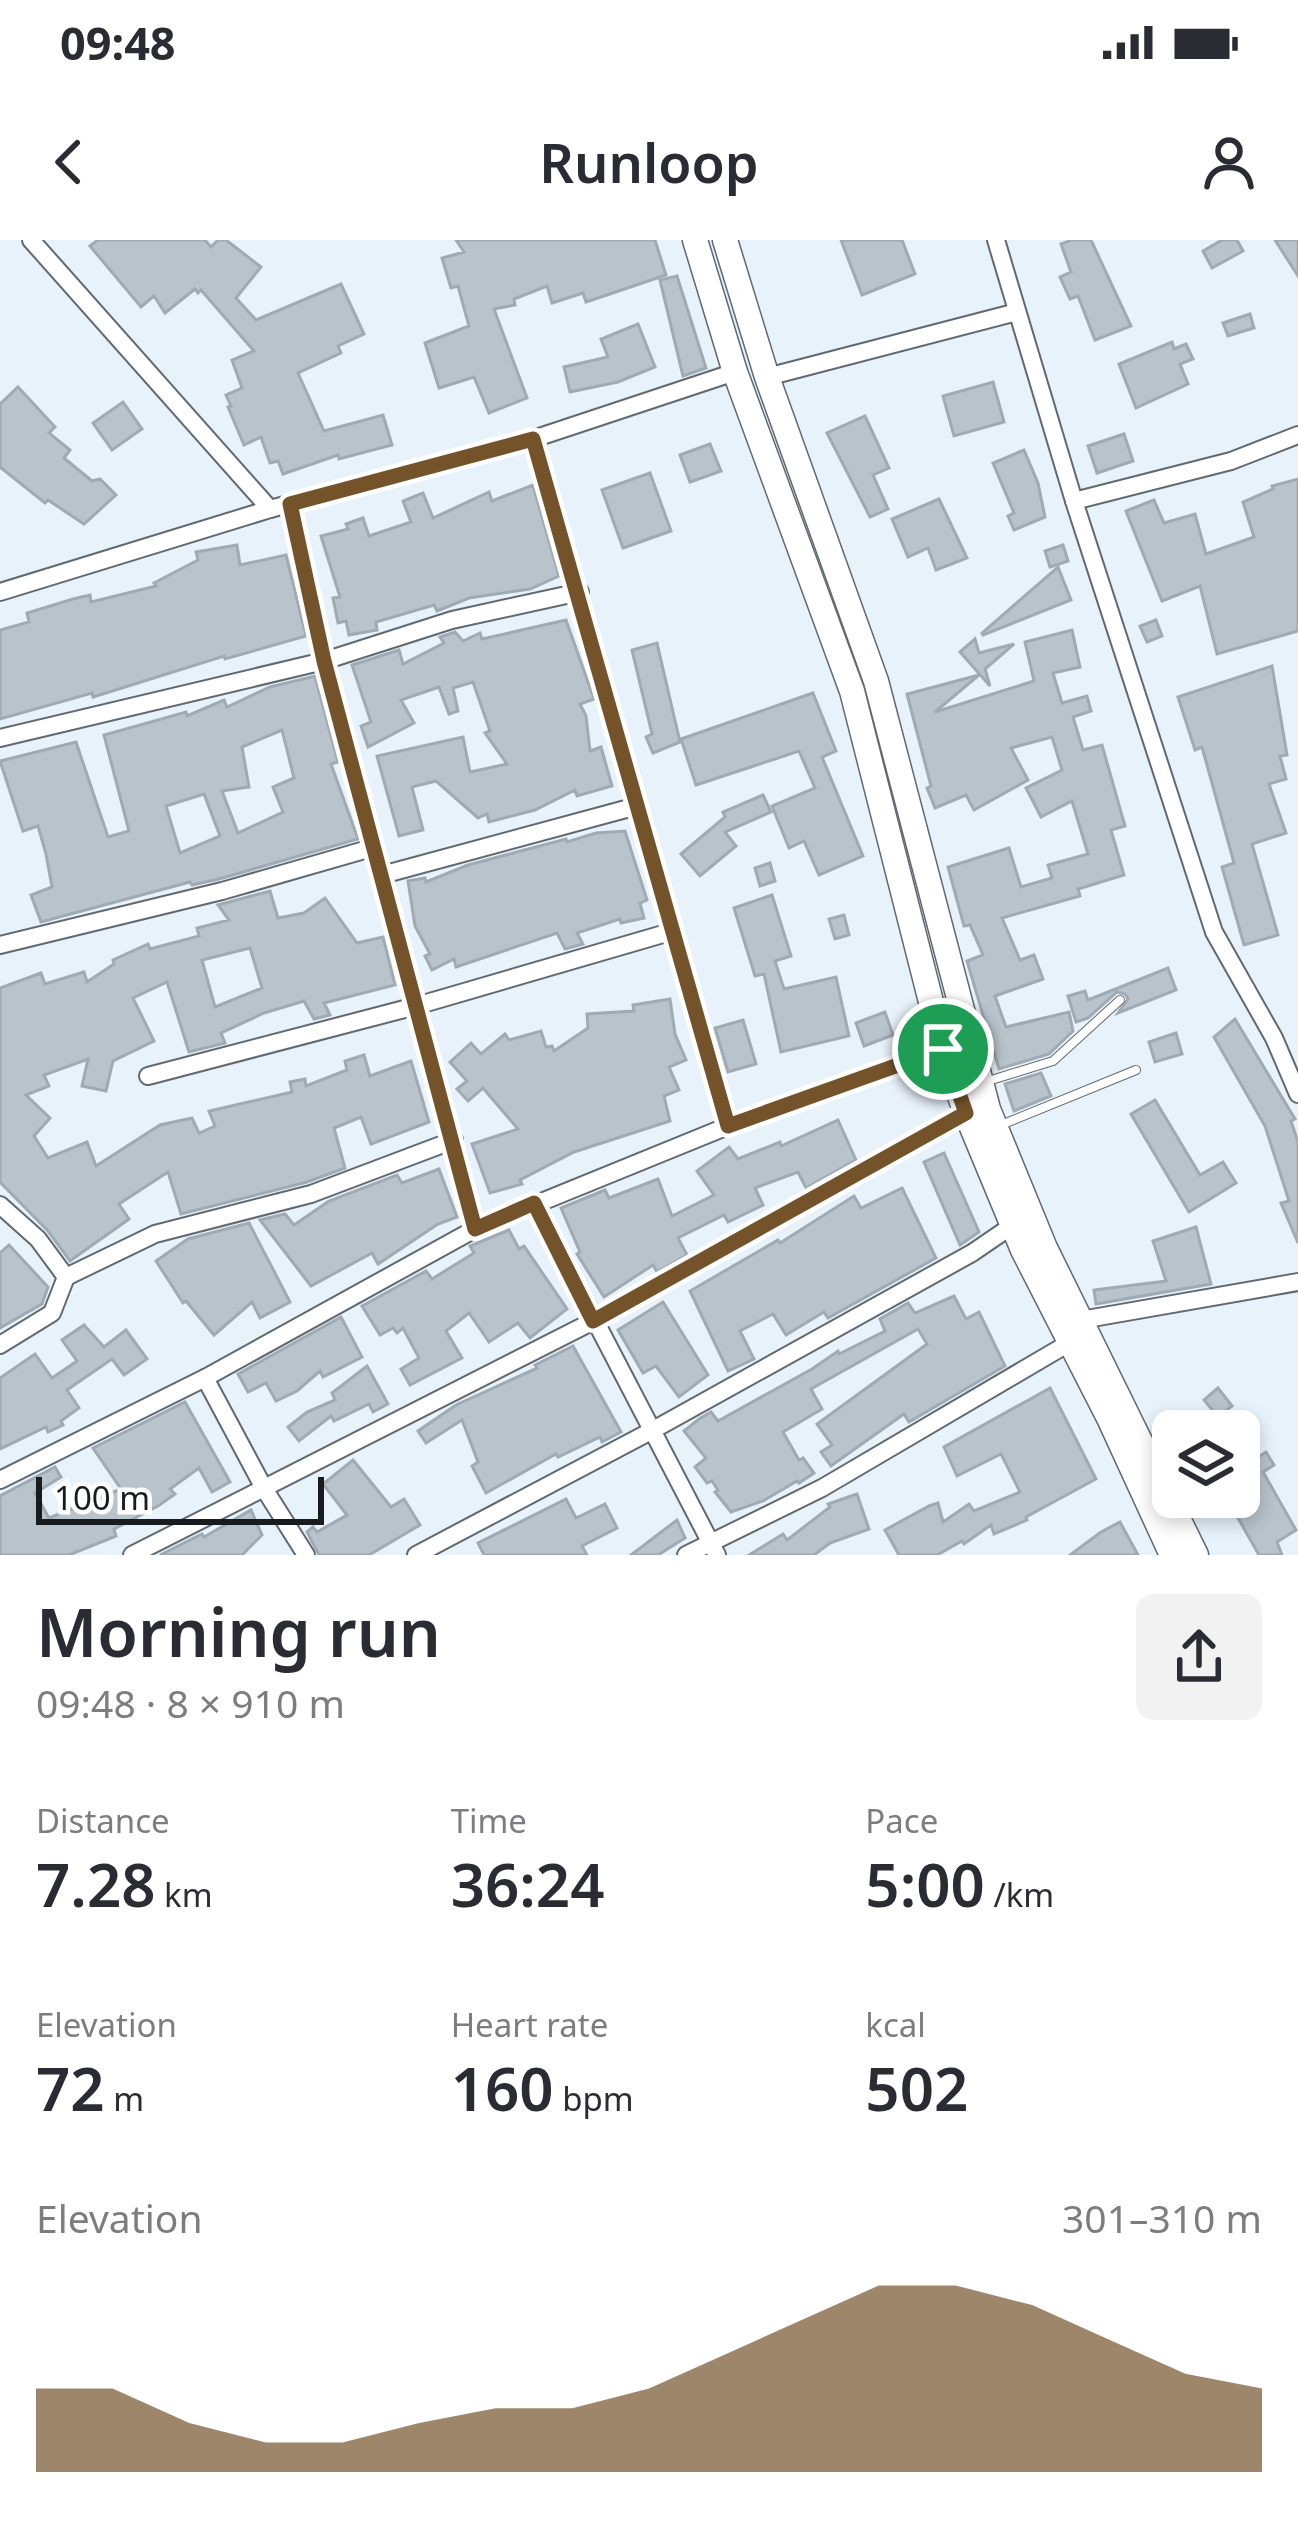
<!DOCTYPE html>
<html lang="en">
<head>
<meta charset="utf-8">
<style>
  :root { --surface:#fff; --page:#f2f2f3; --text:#2b2b33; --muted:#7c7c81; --accent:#74532a }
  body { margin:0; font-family:"Noto Sans",sans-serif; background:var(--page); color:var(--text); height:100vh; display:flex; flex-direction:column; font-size:45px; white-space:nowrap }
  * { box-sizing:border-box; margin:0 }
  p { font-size:39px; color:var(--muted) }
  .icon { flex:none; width:66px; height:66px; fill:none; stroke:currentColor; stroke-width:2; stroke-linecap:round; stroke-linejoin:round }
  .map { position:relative; height:1315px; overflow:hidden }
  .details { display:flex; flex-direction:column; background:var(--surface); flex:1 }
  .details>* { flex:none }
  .tools { position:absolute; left:1152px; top:1170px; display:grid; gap:24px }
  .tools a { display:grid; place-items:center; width:108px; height:108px; border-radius:18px; background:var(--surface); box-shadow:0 6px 18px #0003; font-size:60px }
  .scale { position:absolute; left:36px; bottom:30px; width:288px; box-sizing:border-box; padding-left:12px; border:6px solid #181c1f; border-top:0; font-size:33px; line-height:42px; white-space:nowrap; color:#181c1f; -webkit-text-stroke:9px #fff; paint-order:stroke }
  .pin { position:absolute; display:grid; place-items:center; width:102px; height:102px; color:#fff; margin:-51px; border:6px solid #fff; border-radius:50%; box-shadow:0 3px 12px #0007 }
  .round { display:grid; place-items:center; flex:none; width:126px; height:126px; border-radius:18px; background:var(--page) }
  .summary { display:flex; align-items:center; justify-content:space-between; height:204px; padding:0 36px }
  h1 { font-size:66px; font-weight:600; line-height:90px }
  .stats { display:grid; grid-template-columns:repeat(3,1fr); gap:18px; height:204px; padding:12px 36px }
  .stats div { display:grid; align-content:center }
  .stats b { font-size:60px; font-weight:600 }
  .stats small { font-size:33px; font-weight:400 }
  .stats p { font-size:33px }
  .chart { height:336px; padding:24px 36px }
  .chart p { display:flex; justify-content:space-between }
  .chart svg { width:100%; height:216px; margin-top:12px; fill:var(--accent); opacity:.7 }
  .status { display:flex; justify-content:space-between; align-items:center; height:84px; padding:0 60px; background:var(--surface); direction:ltr }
  .status svg { height:33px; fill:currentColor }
  header { display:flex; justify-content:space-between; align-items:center; height:156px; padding:0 36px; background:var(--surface); font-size:54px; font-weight:600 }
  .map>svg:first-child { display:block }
</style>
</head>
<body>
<div class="status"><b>09:48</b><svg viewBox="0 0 49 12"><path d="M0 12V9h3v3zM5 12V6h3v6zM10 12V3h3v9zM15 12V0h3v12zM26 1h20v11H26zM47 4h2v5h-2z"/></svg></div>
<header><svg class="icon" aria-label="back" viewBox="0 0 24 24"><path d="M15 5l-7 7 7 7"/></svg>Runloop<svg class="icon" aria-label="person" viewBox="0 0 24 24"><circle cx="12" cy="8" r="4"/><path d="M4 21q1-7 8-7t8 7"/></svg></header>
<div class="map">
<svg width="1298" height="1315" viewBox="0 0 1298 1315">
  <rect width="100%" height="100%" fill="#e8f2fb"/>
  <g fill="#b8c3cb" stroke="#a0aab3" stroke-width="3" fill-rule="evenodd">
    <path d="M98,0H205L211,7L218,0H226L261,27L236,58L256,80L341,44L364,94L338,106L341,113L298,133L324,191L383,175L392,205L339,219L338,215L283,234L278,221L270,223L261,197L244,205L228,167L231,166L226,155L242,148L232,120L254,111L201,50L198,53L195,49L165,73L154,56L141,67L90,6Z"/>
    <path d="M456,0H655L666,35L586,62L583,53L552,63L547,46L514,59L515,65L494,69L527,158L489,173L474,137L439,148L425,103L469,86L458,46L451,48L442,18L464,12Z"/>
    <path d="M841,0H902L915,34L862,55Z"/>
    <path d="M1072,0H1091L1131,86L1095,100L1078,56L1070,59L1060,37L1071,32L1061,4Z"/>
    <path d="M1222,0H1237L1243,11L1212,28L1203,11Z"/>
    <path d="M1275,0H1298V36Z"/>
    <path d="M677,36L706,128L683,136L660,40Z"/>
    <path d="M1250,74L1254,88L1228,96L1223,83Z"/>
    <path d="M638,84L655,127L618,142L570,152L564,127L608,117L601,99Z"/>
    <path d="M1172,102L1174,109L1186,104L1193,119L1180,124L1188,144L1136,168L1119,124Z"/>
    <path d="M993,142L1004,182L954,196L943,156Z"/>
    <path d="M18,147L55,187L49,193L70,210L64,218L92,241L100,239L116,255L84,284L48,260L45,263L0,227V164Z"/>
    <path d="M123,162L142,189L112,210L93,183Z"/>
    <path d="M865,176L889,228L873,235L888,269L870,277L827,193Z"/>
    <path d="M1124,194L1133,221L1097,233L1088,206Z"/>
    <path d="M710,204L721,231L690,242L680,215Z"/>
    <path d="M1024,210L1038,243L1045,277L1014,290L1008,276L1014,273L993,223Z"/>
    <path d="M650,233L671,291L623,308L602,250Z"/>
    <path d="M1298,239V391L1217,414L1200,346L1162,361L1126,271L1154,260L1164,283L1195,274L1206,314L1254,297L1243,262L1273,249L1272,246Z"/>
    <path d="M533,245L559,336L530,349L469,358L437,371L434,365L376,382L377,390L349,395L346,381L338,383L333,358L340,357L321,296L348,289L346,284L363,278L369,296L411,282L403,261L423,253L433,278L489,252L492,261Z"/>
    <path d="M939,259L967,318L936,330L928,308L908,317L892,279Z"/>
    <path d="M237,305L240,325L286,315L306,396L225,419L224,416L93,457L92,453L0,479V390L29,382L27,373L73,359L90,355L91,362L156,346L154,343L198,320L196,312Z"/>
    <path d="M1063,305L1068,321L1050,327L1045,311Z"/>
    <path d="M1058,327L1071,360L983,395L982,393Z"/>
    <path d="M566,380L594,459L580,464L586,476L590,511L601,507L612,546L577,556L575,550L535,570L489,582L487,574L478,578L436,541L412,547L423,590L399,596L377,516L463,497L470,532L507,524L485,493L490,491L473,442L453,448L458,471L449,474L439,447L401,460L414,483L368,507L361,486L371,482L352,425L399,410L403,424L444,403L440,397L455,392L463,401L480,393L482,399Z"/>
    <path d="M1156,380L1162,396L1147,402L1140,386Z"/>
    <path d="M1072,390L1080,427L1053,433L1062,463L1087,456L1091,471L1073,477L1083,510L1102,505L1125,586L1111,590L1124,635L1078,649L1080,656L1002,678L1020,720L1034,715L1043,739L995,756L1006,787L1069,772L1073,791L1049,814L999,829L967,721L983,715L970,685L964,686L948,627L1009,608L1021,647L1052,638L1048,625L1088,614L1072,561L1041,577L1026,548L1062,530L1052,497L1011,508L1028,540L974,570L966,555L935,568L927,548L931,546L907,454L979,435L935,472L1034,441L1025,402Z"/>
    <path d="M975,399L979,413L1014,404L985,429L990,446L960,412Z"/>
    <path d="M657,403L680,502L653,513L646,497L652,494L632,410Z"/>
    <path d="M1272,426L1287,515L1280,516L1286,539L1269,544L1286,593L1252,604L1278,695L1244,705L1222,627L1234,623L1202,507L1195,510L1178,457Z"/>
    <path d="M315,436L338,522L331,524L358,599L219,639L192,645L190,642L41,682L31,655L52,647L46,614L38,586L23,591L0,521L76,502L108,597L129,591L104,495L186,472L187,476L224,460L227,467L270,447ZM282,490L294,538L273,547L283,572L238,593L222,551L249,547L242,507ZM204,554L220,596L180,613L166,566Z"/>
    <path d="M813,453L836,511L822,517L863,616L819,635L804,601L789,608L772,566L815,548L799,511L696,545L681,499Z"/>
    <path d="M763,555L771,572L725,592L736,606L700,636L681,614L725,577L723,572Z"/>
    <path d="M625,591L647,660L640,663L644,678L621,683L620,679L577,693L583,704L565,709L557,693L456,727L454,719L432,730L425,716L430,714L415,686L408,641L425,638L426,642L468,625L566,599L567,602L596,593Z"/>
    <path d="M770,623L775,641L760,646L755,628Z"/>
    <path d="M270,651L278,678L304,673L325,658L357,703L383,697L395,745L324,763L330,775L314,779L304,761L264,773L221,793L225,803L189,812L167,742L133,758L154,801L113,821L106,851L82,846L88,819L44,835L49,846L26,855L50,878L34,896L48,918L87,902L96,926L160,885L192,878L199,893L215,886L209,871L292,852L290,842L305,839L306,846L347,830L345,821L364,815L370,836L411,821L429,882L371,904L361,877L334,888L345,928L307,942L181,974L168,932L119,964L129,979L70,1021L48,991L0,942V748L41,733L45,744L84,732L87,742L114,724L113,720L148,704L150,709L199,696L197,688L229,680L218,665ZM250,708L262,748L215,767L202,720Z"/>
    <path d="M772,655L791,716L775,721L784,749L836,737L849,796L781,812L764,734L755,736L734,668Z"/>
    <path d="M844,675L849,695L835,699L829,679Z"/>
    <path d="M1168,728L1176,750L1118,773L1128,759L1125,754L1117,752L1088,778L1076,782L1068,756L1085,751L1088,760Z"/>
    <path d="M670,759L675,794L686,820L669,827L679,850L664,856L670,881L574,912L520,940L522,944L490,953L472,904L518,889L483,848L468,861L457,849L467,841L450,822L471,803L481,814L505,794L509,800L541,791L546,807L552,806L554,811L588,788L587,774L634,771L633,765Z"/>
    <path d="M885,772L893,795L864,806L856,783Z"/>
    <path d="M1235,779L1295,879L1291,881L1298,902V1003L1281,963L1289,961L1265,886L1214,797Z"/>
    <path d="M743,780L756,824L728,832L715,788Z"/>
    <path d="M1176,793L1182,814L1155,822L1149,802Z"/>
    <path d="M1041,833L1051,856L1014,871L1005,844Z"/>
    <path d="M1155,860L1200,935L1223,922L1236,943L1189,972L1131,874Z"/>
    <path d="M838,880L856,920L806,948L798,932L755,948L763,965L728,982L724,975L678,998L687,1015L657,1032L653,1025L604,1057L577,1014L580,1012L561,968L605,950L609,958L658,939L672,976L714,955L697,931L729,907L738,919L780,902L781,906Z"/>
    <path d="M944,913L979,992L960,1005L924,922Z"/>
    <path d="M439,929L457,977L438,984L378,1024L372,1013L311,1046L260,980L285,974L294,985L329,961L397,935L402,943Z"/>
    <path d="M902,948L936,1018L828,1078L824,1072L786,1095L773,1074L740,1091L754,1119L728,1131L690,1051L778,1000L780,1003L854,956L861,968Z"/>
    <path d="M249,983L290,1062L260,1078L252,1062L214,1095L186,1061L183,1063L156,1021L188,999Z"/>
    <path d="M1196,987L1211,1044L1096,1064L1094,1050L1166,1041L1153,1001Z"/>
    <path d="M509,990L519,1009L524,1006L567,1069L530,1098L518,1083L489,1102L469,1073L446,1091L462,1118L410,1145L401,1129L419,1118L403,1088L397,1093L393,1088L380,1095L362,1066L426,1031L432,1039L474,1013L470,1006Z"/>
    <path d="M9,1005L48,1047L42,1064L0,1088V1013Z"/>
    <path d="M954,1056L966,1079L979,1072L1005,1126L909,1182L904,1174L831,1226L821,1212L832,1205L817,1184L927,1104L918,1089L811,1149L822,1169L783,1192L799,1220L803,1218L814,1233L799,1243L797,1241L763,1261L731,1272L715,1252L718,1250L712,1241L707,1243L695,1227L706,1218L684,1191L699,1179L711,1172L718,1181L812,1129L838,1111L839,1114L885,1091L880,1079L908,1063L915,1073Z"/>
    <path d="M663,1062L708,1135L679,1157L656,1126L643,1133L618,1090Z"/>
    <path d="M341,1077L362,1117L323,1137L320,1131L297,1151L276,1161L266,1143L248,1152L238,1134Z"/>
    <path d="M84,1085L104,1107L126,1090L147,1119L124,1135L112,1119L67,1150L79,1168L61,1181L63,1185L48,1192L46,1187L0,1209V1138L35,1114L52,1138L77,1121L62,1100Z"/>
    <path d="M573,1106L621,1192L602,1202L600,1197L558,1217L556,1214L486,1253L472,1226L478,1222L462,1180L426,1203L418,1191L456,1165L537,1128L535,1125Z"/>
    <path d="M367,1126L388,1164L373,1172L369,1164L334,1181L331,1176L299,1201L288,1187L307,1172L335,1160L332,1153Z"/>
    <path d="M1050,1148L1096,1239L1026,1277L1027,1280L994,1294L991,1285L964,1304L962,1301L937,1315H899L885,1290L929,1266L938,1263L943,1282L969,1264L974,1271L1020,1252L1001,1214L957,1236L944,1207Z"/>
    <path d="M1218,1148L1232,1166L1218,1177L1204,1160Z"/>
    <path d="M185,1162L230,1242L212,1252L199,1228L170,1249L175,1254L158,1266L114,1289L116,1296L69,1315H0V1256L55,1227L61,1237L35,1253L49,1278L121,1249L93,1208Z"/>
    <path d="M1230,1172L1260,1216L1266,1212L1274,1225L1263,1232L1296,1290L1277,1302L1282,1315H1259L1226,1257H1239V1191H1199Z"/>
    <path d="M353,1220L391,1267L404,1259L420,1285L369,1315H319L307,1292L313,1287L317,1292L347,1275L323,1244Z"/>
    <path d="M857,1254L869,1289L830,1303L814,1315H749L783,1294L787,1300L830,1267L828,1264Z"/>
    <path d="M566,1259L576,1278L605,1264L617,1288L582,1306L587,1315H484L478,1303Z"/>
    <path d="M251,1270L262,1295L242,1315H160L202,1294L204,1297Z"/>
    <path d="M677,1280L685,1298L658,1315H631Z"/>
    <path d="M1120,1282L1138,1315H1070L1101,1292Z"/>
  </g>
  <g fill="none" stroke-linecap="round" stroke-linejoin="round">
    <defs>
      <g id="lane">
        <path d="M988,841L1053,821L1120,760"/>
        <path d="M1001,885L1136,830"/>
      </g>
      <g id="street">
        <path d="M31,0L270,269"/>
        <path d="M996,0L1074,261L1214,692L1274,798L1298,854"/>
        <path d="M767,137L1017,72"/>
        <path d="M533,199L728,886"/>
        <path d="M1074,261L1231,221L1298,195"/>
        <path d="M290,264L324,421L475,989"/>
        <path d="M0,352L270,269L533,199L735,132"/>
        <path d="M0,498L324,421L452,380L580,352"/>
        <path d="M382,635L637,566"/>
        <path d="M0,705L222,651L375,607"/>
        <path d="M148,836L416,766L670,692"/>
        <path d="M534,963L717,1315"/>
        <path d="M0,965L38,999L66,1037L155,994L311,954L454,900"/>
        <path d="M1081,1080L1298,1042"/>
        <path d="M0,1105L52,1073L66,1037"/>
        <path d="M205,1138L265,1250L306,1315"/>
        <path d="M0,1240L205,1138L475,989L728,886L943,809"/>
        <path d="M132,1315L619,1068L966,873"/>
        <path d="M416,1315L653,1190L972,1013L1013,985"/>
        <path d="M686,1315L822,1248L1069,1103"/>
      </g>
      <g id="primary">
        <path d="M695,0L735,132L852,451L943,809L966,873L1023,1010L1109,1178L1172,1315"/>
        <path d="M725,0L767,137L876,441L988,869L1045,1008L1196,1315"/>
      </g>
    </defs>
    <use href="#lane" stroke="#606971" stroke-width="10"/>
    <use href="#street" stroke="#606971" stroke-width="20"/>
    <use href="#primary" stroke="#606971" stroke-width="27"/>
    <use href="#lane" stroke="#fff" stroke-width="8"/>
    <use href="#street" stroke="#fff" stroke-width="16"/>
    <use href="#primary" stroke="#fff" stroke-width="24"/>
  </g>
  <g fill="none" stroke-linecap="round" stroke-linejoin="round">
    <defs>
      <path id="route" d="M533,199L728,886L943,809L966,873L593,1081L534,963L475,989L324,421L290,264Z"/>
    </defs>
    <use href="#route" stroke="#fff" stroke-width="24"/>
    <use href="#route" stroke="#74532a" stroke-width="15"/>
  </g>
</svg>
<div class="tools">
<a><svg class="icon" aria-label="layers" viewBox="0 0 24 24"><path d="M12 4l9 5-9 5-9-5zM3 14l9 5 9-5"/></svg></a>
</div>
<div class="scale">100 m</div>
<div class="pin" style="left:943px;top:809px;background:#1e9e55"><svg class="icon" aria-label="arrive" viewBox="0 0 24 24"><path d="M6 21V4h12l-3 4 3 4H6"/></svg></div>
</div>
<section class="details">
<div class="summary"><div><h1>Morning run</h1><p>09:48 · 8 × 910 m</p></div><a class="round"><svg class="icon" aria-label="share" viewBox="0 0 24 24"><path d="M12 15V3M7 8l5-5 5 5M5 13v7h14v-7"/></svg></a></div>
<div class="stats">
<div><p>Distance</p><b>7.28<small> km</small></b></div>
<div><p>Time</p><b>36:24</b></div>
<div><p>Pace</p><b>5:00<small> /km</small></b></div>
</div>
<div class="stats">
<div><p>Elevation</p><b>72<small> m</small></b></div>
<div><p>Heart rate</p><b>160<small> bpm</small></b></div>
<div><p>kcal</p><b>502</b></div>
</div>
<div class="chart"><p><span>Elevation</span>301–310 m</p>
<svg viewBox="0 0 160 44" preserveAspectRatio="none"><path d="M0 44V27L10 27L20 34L30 38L40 38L50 34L60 31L70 31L80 27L90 20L100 13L110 6L120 6L130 10L140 17L150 24L160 27V44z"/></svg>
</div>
</section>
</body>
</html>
